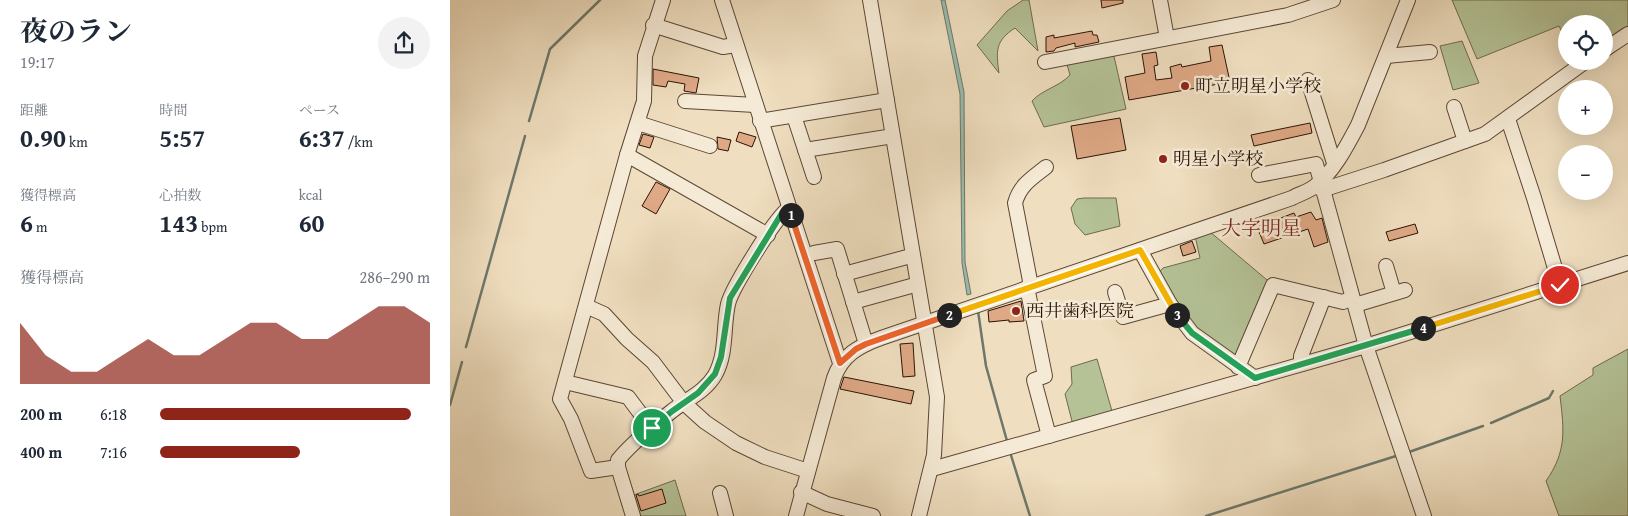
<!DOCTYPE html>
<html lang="ja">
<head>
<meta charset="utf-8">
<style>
  :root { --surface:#fff; --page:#f2f2f3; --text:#1f2937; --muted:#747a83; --accent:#8f2418 }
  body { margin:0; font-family:"Gentium Book Plus","Noto Serif JP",serif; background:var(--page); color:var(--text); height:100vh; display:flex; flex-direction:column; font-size:19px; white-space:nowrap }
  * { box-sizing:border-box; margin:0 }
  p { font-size:16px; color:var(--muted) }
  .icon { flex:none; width:28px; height:28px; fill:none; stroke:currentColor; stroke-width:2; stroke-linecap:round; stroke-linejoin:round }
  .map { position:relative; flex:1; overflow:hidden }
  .details { display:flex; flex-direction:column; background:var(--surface); width:450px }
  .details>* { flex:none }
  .controls { position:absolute; left:1108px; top:15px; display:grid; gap:10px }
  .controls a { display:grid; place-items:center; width:55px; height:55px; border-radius:50%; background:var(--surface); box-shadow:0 5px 20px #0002; font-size:25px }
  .pin { position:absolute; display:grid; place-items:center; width:42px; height:42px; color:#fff; margin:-21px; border:2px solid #fff; border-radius:50%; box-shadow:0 1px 5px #0007 }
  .km { position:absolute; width:25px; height:25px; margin:-12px; border-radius:50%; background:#222; color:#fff; font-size:14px; line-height:25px; text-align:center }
  .round { display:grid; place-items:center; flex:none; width:52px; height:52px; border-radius:26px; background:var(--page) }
  .summary { display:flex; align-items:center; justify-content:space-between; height:85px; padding:0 20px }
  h1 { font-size:28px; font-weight:700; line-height:38px }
  .figures { display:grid; grid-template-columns:repeat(3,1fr); gap:8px; height:85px; padding:5px 20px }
  .figures div { display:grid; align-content:center }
  .figures b { font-size:25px; font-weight:700 }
  .figures small { font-size:14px; font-weight:400 }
  .figures p { font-size:14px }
  .chart { height:140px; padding:10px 20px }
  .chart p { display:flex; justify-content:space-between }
  .chart svg { width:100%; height:90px; margin-top:5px; fill:var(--accent); opacity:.7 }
  ul { padding:0 20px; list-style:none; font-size:16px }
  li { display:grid; grid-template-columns:80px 60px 1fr; align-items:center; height:38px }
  li i { height:12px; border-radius:6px; background:var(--accent) }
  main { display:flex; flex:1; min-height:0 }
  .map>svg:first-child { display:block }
</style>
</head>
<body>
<main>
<section class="details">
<div class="summary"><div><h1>夜のラン</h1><p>19:17</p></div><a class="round"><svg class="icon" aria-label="share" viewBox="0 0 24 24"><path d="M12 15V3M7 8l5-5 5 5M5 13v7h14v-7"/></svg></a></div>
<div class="figures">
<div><p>距離</p><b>0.90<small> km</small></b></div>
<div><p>時間</p><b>5:57</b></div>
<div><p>ペース</p><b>6:37<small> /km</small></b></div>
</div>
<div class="figures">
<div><p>獲得標高</p><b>6<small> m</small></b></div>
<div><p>心拍数</p><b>143<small> bpm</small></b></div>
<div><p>kcal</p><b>60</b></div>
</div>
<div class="chart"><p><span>獲得標高</span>286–290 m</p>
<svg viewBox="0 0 160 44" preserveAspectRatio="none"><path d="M0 44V14L10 30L20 38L30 38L40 30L50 22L60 30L70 30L80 22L90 14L100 14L110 22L120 22L130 14L140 6L150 6L160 14V44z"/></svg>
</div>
<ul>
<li><b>200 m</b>6:18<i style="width:93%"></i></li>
<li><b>400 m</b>7:16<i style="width:52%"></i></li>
</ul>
</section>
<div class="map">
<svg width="1178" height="516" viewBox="0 0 1178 516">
  <rect width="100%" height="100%" fill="#efdebf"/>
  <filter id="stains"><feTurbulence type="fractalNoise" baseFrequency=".004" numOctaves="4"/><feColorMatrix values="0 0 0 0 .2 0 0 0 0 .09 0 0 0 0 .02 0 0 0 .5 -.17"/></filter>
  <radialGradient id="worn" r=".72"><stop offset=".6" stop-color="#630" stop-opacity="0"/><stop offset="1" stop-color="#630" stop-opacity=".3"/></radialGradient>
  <g fill="#b4c296" stroke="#6f6a4e">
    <path d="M573,0H579L588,51L565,28C545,41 546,51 549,73L527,45L557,11Z"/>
    <path d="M1002,0H1178V27L1154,43V24H1116V40L1109,26L1027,59Z"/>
    <path d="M1012,41L1029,83L1003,90L990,46Z"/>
    <path d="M663,52L676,109L594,127L582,101C593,89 609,87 620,75L616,61Z"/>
    <path d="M634,198H666L670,226L635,235L625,224L621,208L627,199Z"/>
    <path d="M759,231L823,285L788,367L742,333L704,278L713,268L750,258L745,236Z"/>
    <path d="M1178,349V516H1109L1096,481C1117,451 1114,430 1110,396L1143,375V368Z"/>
    <path d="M647,359L662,411L623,425L615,394L622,384L621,367Z"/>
    <path d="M225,480L236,516H187L181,496Z"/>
  </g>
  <path fill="#9abcae" stroke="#6d786b" d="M491,0H495L514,92L515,262L521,294L517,295L512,263L510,94Z"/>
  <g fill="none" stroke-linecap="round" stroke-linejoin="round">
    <g stroke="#6d786b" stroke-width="2.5">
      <path d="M79,121L100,49L150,0"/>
      <path d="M528,311L536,366L557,441"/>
      <path d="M16,347L75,136"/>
      <path d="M0,405L12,362"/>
      <path d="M1041,423L1099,398L1103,391"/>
      <path d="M560,452L580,516"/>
      <path d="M959,452L1033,426"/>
      <path d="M756,516L946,456"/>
    </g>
  </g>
  <g fill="#dfa986" stroke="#2a1306">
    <path d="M651,0H673V3L652,8Z"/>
    <path d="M642,31L643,35H647L649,42L625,47V43L606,48L604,51L596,52V37L604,35V38Z"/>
    <path d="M772,45L780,82L679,100L675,77L695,73L692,54L706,52L708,65L704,66L706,80L722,78L720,67L731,64L732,67L761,61L759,47Z"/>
    <path d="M203,69L249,78L246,93L234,91L235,84L218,81L216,87L203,85Z"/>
    <path d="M670,118L676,150L627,159L621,126Z"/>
    <path d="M860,123L862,133L804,146L801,135Z"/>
    <path d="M289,132L306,137L302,147L286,141Z"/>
    <path d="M193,134L204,137L200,148L189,145Z"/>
    <path d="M267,137L281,140L278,151L268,149Z"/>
    <path d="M206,182L220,189L206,214L192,206Z"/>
    <path d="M861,212L866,220L872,218L878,242L864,247L858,229L814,244L807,227L844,213L846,217Z"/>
    <path d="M965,224L968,233L939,241L936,232Z"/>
    <path d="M742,241L746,252L733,256L730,246Z"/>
    <path d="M571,301L574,321L559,322V320L539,322L538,311Z"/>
    <path d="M463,343L465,376L453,377L450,344Z"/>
    <path d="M394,377L464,391L461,404L390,389Z"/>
    <path d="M212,489L216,503L191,511L186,495L188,494L189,496Z"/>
  </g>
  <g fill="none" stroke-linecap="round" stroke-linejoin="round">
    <defs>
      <g id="minor">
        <path d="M272,0L390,363"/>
        <path d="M420,0L487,397L484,455L469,516"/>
        <path d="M710,0L717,38"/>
        <path d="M203,25L273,47L285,45"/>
        <path d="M1154,50L1178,34"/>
        <path d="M936,56L980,52"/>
        <path d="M595,62L838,15L883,0"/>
        <path d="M858,80L884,163"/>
        <path d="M235,101L305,105"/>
        <path d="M1004,107L1015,141"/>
        <path d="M344,116L364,177"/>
        <path d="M1058,119L1084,198L1110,285"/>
        <path d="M310,121L437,100"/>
        <path d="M188,123L260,146"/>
        <path d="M355,150L437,137"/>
        <path d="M177,155L318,235"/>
        <path d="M809,175L866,164L916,346L974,516"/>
        <path d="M872,190L934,170L1035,134L1136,61"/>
        <path d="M690,250L720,304L742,333L805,378"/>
        <path d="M364,253L387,249L416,344"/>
        <path d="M936,266L944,293"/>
        <path d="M394,274L457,257"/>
        <path d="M581,286L565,203C570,185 581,179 596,167"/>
        <path d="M577,287L595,376L584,380L599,436"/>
        <path d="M665,292L673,317L720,304"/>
        <path d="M403,302L461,286"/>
        <path d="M905,305L955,290"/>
        <path d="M136,306L154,314L177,339L203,362L234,403L255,422L286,443L315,457L358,471"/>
        <path d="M851,364V356L874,297"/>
        <path d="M788,367L823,285L893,302L902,298"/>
        <path d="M115,382L178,397L202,429"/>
        <path d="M168,467L141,471L121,419L110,399L177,155L194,101L195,56L213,0"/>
        <path d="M482,469L916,346L1178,263"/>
        <path d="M351,492L377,504L423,516"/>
        <path d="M270,493L276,516"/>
        <path d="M183,516L168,467V460C180,445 206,423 222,411C237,399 255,392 265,375C277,354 273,327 278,304C282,288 325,218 338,209"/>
        <path d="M346,516L384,378C392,355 409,346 431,338L842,198C849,194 857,192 864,187C883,173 897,146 908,125L958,0"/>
      </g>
    </defs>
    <use href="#minor" stroke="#5b4634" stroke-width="16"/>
    <use href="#minor" stroke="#f5ead5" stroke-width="14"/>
  </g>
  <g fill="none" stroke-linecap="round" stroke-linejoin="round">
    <defs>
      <path id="split-1" d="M202,428L221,412L248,393L265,374L271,357L280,298L332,213L338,208L341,215"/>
      <path id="split-2" d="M341,215L390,363L406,349L416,344L499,315"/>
      <path id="split-3" d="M499,315L690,250L727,315"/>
      <path id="split-4" d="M727,315L742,333L805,378L973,328"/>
      <path id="split-5" d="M973,328L1110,285"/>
    </defs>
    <use href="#split-1" stroke="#fff" stroke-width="10"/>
    <use href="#split-2" stroke="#fff" stroke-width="10"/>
    <use href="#split-3" stroke="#fff" stroke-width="10"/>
    <use href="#split-4" stroke="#fff" stroke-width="10"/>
    <use href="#split-5" stroke="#fff" stroke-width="10"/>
    <use href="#split-1" stroke="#22a559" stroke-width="6"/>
    <use href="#split-2" stroke="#f0652b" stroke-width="6"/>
    <use href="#split-3" stroke="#f5b400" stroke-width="6"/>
    <use href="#split-4" stroke="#22a559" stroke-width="6"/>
    <use href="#split-5" stroke="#f5b400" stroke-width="6"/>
  </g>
  <g fill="#8f2418" stroke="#f5ead5" stroke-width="2">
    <circle cx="735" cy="86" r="5"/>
    <circle cx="713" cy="159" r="5"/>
    <circle cx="566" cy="311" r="5"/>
  </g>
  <g text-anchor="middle" stroke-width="5" stroke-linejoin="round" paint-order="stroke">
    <g font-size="18" fill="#2a1306" stroke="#f5ead5" text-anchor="start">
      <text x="745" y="92">町立明星小学校</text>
      <text x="723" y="165">明星小学校</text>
      <text x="576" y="317">西井歯科医院</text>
    </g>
    <g font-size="20" fill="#7a1f14" stroke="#f5ead5">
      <text x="811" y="235">大字明星</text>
    </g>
  </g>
  <rect width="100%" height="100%" filter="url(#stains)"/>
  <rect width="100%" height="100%" fill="url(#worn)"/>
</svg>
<div class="controls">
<a><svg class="icon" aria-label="locate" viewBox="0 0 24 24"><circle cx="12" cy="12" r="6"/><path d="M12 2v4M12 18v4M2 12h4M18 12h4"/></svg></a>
<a>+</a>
<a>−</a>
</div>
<div class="pin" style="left:202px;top:428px;background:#1e9e55"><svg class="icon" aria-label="arrive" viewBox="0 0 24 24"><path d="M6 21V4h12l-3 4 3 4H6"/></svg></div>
<div class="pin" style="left:1110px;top:285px;background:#d93025"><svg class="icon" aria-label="check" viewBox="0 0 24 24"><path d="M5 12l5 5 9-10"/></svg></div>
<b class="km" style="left:341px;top:215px">1</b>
<b class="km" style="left:499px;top:315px">2</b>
<b class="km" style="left:727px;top:315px">3</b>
<b class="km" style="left:973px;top:328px">4</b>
</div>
</main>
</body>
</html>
